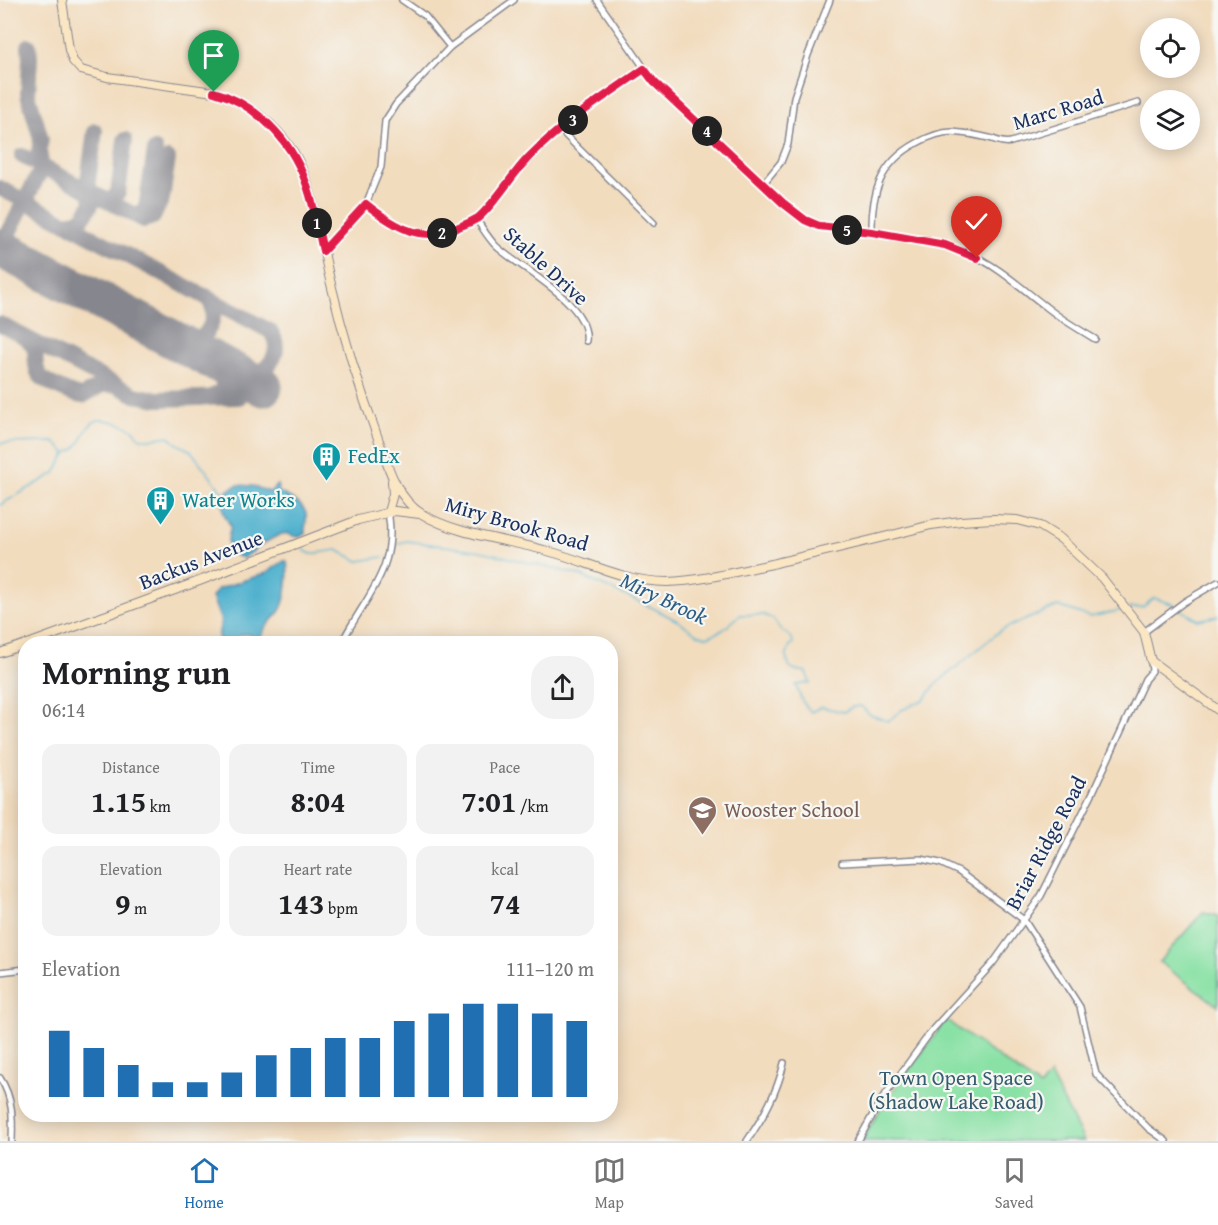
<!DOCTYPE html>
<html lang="en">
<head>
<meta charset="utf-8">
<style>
  :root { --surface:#fff; --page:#f2f2f2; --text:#202124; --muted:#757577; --line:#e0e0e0; --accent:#1f6fb2 }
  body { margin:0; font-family:"Gentium Book Plus",serif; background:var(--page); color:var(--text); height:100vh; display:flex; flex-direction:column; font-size:22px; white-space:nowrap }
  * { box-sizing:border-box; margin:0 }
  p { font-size:20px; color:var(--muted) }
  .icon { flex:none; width:33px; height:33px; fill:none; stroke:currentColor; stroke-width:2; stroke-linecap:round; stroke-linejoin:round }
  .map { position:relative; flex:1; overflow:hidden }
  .drawer { position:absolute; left:18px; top:636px; width:600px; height:486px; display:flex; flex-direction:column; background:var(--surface); border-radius:24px; box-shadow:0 3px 15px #0003 }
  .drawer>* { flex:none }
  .fabs { position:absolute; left:1140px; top:18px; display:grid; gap:12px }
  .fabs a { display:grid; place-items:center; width:60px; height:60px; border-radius:50%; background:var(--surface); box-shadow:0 3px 15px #0003; font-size:30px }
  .pin { position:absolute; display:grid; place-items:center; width:51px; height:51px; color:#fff; margin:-62px -26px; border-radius:50% 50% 50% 0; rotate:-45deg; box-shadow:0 0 6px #0007 }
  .pin .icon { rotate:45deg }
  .km { position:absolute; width:30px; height:30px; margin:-15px; border-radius:50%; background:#222; color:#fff; font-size:16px; line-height:30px; text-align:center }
  .round { display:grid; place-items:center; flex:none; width:63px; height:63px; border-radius:24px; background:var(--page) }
  .summary { display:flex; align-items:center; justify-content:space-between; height:102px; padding:0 24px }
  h1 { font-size:33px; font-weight:700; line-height:45px }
  .metrics { display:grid; grid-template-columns:repeat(3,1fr); gap:9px; height:102px; padding:6px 24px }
  .metrics div { display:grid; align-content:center; border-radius:15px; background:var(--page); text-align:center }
  .metrics b { font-size:30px; font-weight:700 }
  .metrics small { font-size:16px; font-weight:400 }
  .metrics p { font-size:16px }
  .chart { height:168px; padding:12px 24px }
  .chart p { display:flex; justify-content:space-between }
  .chart svg { width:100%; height:108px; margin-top:6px; stroke:var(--accent); stroke-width:6 }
  .tabs { display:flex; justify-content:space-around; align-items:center; height:84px; border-top:2px solid var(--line); background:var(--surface); font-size:16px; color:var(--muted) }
  .tabs a { display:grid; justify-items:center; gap:3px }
  .tabs .current { color:var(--accent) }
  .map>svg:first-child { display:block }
</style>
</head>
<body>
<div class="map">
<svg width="1218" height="1141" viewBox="0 0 1218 1141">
  <rect width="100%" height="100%" fill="#f6f6f2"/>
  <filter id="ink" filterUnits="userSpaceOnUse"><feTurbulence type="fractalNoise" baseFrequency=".0167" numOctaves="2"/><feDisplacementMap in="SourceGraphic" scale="12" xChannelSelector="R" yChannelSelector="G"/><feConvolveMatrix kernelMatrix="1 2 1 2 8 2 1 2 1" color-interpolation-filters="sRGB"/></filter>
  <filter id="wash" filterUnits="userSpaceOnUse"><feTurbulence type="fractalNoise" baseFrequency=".008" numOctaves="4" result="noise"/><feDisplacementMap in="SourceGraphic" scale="24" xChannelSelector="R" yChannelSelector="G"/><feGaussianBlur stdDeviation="1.35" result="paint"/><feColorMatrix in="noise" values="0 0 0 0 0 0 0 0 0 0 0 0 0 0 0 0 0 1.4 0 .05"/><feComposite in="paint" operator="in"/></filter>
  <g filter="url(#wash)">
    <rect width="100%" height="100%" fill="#f2dcbe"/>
    <g fill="#89e1a5" stroke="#528882" stroke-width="1.5">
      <path d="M1203,912L1218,916V1006L1159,962Z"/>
      <path d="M946,1020L1040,1087L1050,1075L1084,1141H862L882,1106Z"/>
    </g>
    <g fill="#4fb1ce" stroke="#357096" stroke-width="1.5">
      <path d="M237,485L252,486L270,492L277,485L279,492C288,497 303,503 306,514C307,520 304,528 305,534L296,537C292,535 287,532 282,534C269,538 255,550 244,558C225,555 226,542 231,526C223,515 221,506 223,493Z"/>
      <path d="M284,561H287C289,574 287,601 279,612C269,624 263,627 259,643H252V637L248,634L241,635L233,641V643H223L218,638L221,621L212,597L218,589L266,573Z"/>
    </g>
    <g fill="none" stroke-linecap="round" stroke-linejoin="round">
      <g stroke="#4fb1ce" stroke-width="1.5">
        <path d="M0,443L54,442L66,453C84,450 81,426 98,420C105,418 129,426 135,431C141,437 133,434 141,438C148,441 161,437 169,436L176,443L191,451L223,493"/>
        <path d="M0,505L55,473L66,454"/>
        <path d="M302,545L305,551L311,554L337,550L359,561L383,557"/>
        <path d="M388,557H393L396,544L407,541L481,551L579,575L653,608L678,621L697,634L707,637L723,630L740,615H764L773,619L780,629L792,638L793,644L790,645L786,658L791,669L806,672L810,683L796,685L802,701L811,712L821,707L844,712L852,707L861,706L870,715L888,721L902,710L925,699L935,685L1001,630L1058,606L1090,617L1122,610"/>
        <path d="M1130,608L1143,607L1154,598L1175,605"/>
        <path d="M1178,608L1198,620L1218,616"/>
      </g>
      <g stroke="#86868e" stroke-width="16">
        <path d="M22,156L106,200H111L118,193L125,140"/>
        <path d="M0,188L270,331C286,351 267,377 242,376"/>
        <path d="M106,200L144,220L153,217L162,198L168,159"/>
        <path d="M133,214H140L146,208L155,150"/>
        <path d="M66,222C81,224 86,215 92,202L88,180L95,131"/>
        <path d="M9,232L10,247L17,257"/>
        <path d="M0,239L9,232L42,168L39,151L41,139L28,94L30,58L29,46"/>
        <path d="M0,324L135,395L157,399L239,397"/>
        <path d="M26,338C42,351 31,360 39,374C43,382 73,395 82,396L102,385H115"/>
        <path d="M178,342H196C212,331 220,311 206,296"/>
        <path d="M211,397C231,390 225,371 213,360"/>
      </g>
      <path stroke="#86868e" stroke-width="39" d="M0,248L263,387"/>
    </g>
  </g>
  <g filter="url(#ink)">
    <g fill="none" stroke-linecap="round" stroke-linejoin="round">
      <defs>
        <g id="minor">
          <path d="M597,0L654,82L797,215C820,230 846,229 872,232C903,237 937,241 966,252C997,265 1020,287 1045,306C1061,319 1078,329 1095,339"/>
          <path d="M450,47L514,0"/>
          <path d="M560,130L654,223"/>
          <path d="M763,184L781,162L788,144L794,97L808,55L830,0"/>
          <path d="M366,204C396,228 424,245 461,226C467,224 473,221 477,218C497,201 510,177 528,158C562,123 604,97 644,69"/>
          <path d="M476,219C482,227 488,238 496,246C520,269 591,303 586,341"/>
          <path d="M872,233C871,193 880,163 917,143C928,137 939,132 952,132C964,133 977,135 989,138C997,140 1002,144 1011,142L1138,103"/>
          <path d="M323,251L366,204L381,167L385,121L396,104L450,47L425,16L402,0"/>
          <path d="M1144,632L1184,602L1218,582"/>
          <path d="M341,644C364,598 399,568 388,512"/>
          <path d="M842,863L921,859L940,863L959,872L1024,920L1080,1007L1096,1074L1148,1128L1166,1141"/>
          <path d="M0,972L26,969"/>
          <path d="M0,1078C13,1098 13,1118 12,1141"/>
          <path d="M747,1141C764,1116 777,1093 784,1063"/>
          <path d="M858,1141L880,1102L933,1029L993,963L1041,896L1093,792L1145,679L1152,671L1151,661"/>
        </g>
        <g id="secondary">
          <path d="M62,0L69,50L73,61L81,70L107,77L214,92C246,101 276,124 294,153C313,185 321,242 330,280C343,335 359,388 379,441C388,467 397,499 422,514C454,534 507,540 544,550C585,560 623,582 667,582C702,581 738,571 772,564C825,551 878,539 931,525L961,521L993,519L1017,520L1040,526L1061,539L1102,578L1144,632L1151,661L1218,710"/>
          <path d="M388,512L393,494L392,481"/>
          <path d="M28,644L202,580L358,520L395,511L420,514"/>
          <path d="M0,653L26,644"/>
        </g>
      </defs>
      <use href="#minor" stroke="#86868e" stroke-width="8"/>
      <use href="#secondary" stroke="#86868e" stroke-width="10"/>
      <use href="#minor" stroke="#fff" stroke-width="5"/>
      <use href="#secondary" stroke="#fbe6c4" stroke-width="8"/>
    </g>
  </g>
  <g fill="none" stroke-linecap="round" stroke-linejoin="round" filter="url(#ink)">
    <defs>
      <path id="route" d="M214,92C233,97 248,106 263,119C306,157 311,197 323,251L366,204C396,228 424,245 461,226C467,224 473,221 478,218C497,201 510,177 528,158C562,123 604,97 644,69L654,82L783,203L805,220L819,226L872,232L945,245L977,258"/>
    </defs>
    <use href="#route" stroke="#fff" stroke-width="12"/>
    <use href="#route" stroke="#e11d48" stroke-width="8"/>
  </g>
  <defs>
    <symbol id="building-pin" viewBox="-11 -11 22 30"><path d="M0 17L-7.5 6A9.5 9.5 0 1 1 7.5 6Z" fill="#0f9aa8" stroke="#f6f6f2"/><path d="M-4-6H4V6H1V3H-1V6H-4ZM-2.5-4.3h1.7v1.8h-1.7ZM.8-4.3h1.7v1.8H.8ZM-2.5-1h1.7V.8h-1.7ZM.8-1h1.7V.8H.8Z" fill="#fff"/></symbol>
    <symbol id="school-pin" viewBox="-11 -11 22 30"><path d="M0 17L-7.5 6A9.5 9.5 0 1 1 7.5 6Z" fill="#8d6e63" stroke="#f6f6f2"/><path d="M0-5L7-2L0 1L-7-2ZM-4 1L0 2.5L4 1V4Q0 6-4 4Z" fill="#fff"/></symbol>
  </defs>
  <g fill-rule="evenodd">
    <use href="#building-pin" x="310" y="440" width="33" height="45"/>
    <use href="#building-pin" x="144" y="484" width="33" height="45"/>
    <use href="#school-pin" x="686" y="794" width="33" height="45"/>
  </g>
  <g text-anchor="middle" stroke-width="4.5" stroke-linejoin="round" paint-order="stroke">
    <g font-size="21" fill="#1b2f5e" stroke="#f6f6f2">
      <text transform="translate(1058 110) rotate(-17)" y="7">Marc Road</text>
      <text transform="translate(546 266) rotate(42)" y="7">Stable Drive</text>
      <text transform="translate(517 524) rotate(16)" y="7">Miry Brook Road</text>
      <text transform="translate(201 560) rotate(-21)" y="7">Backus Avenue</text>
      <text transform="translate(1046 843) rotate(-62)" y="7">Briar Ridge Road</text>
    </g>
    <g font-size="21" fill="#0d838f" stroke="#f6f6f2" text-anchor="start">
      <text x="348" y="463">FedEx</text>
      <text x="182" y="507">Water Works</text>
    </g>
    <g font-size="21" fill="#785e54" stroke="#f6f6f2" text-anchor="start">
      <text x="724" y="817">Wooster School</text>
    </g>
    <g font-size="21" fill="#365c70" stroke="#f6f6f2">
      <text x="956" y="1085">Town Open Space<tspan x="956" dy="24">(Shadow Lake Road)</tspan></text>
    </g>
    <g font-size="22" font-style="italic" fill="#2d5c85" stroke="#f6f6f2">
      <text transform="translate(664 598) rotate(25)" y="8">Miry Brook</text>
    </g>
  </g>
</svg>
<div class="fabs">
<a><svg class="icon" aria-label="locate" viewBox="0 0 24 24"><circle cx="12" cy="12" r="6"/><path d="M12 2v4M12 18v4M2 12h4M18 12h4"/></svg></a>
<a><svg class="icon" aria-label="layers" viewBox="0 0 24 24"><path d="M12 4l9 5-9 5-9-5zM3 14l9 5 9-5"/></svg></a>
</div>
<div class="pin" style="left:214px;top:92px;background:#1e9e55"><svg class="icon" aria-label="arrive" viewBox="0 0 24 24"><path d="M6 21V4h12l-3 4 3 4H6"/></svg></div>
<div class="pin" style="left:977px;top:258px;background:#d93025"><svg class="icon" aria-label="check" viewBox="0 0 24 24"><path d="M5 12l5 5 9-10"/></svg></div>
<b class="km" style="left:317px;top:223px">1</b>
<b class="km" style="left:442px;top:233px">2</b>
<b class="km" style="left:573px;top:120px">3</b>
<b class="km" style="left:707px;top:131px">4</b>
<b class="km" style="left:847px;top:230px">5</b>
<section class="drawer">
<div class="summary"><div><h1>Morning run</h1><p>06:14</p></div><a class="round"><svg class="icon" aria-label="share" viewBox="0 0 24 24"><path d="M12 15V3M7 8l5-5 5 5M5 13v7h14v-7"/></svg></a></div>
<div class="metrics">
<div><p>Distance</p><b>1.15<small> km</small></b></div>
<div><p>Time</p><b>8:04</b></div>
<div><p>Pace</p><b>7:01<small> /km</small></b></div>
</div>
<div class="metrics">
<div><p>Elevation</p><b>9<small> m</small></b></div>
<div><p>Heart rate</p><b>143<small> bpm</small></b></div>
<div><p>kcal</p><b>74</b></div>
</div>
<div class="chart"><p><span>Elevation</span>111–120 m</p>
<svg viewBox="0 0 160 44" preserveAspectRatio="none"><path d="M5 44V17M15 44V24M25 44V31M35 44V38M45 44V38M55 44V34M65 44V27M75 44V24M85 44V20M95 44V20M105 44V13M115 44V10M125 44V6M135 44V6M145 44V10M155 44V13"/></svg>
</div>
</section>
</div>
<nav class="tabs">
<a class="current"><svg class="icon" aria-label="home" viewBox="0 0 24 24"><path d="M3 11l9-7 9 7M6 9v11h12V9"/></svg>Home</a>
<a><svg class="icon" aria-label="map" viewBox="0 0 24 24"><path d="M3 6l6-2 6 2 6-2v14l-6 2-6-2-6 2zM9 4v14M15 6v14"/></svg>Map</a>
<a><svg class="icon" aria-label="saved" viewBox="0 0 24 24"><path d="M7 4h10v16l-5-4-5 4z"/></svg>Saved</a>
</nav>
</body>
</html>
